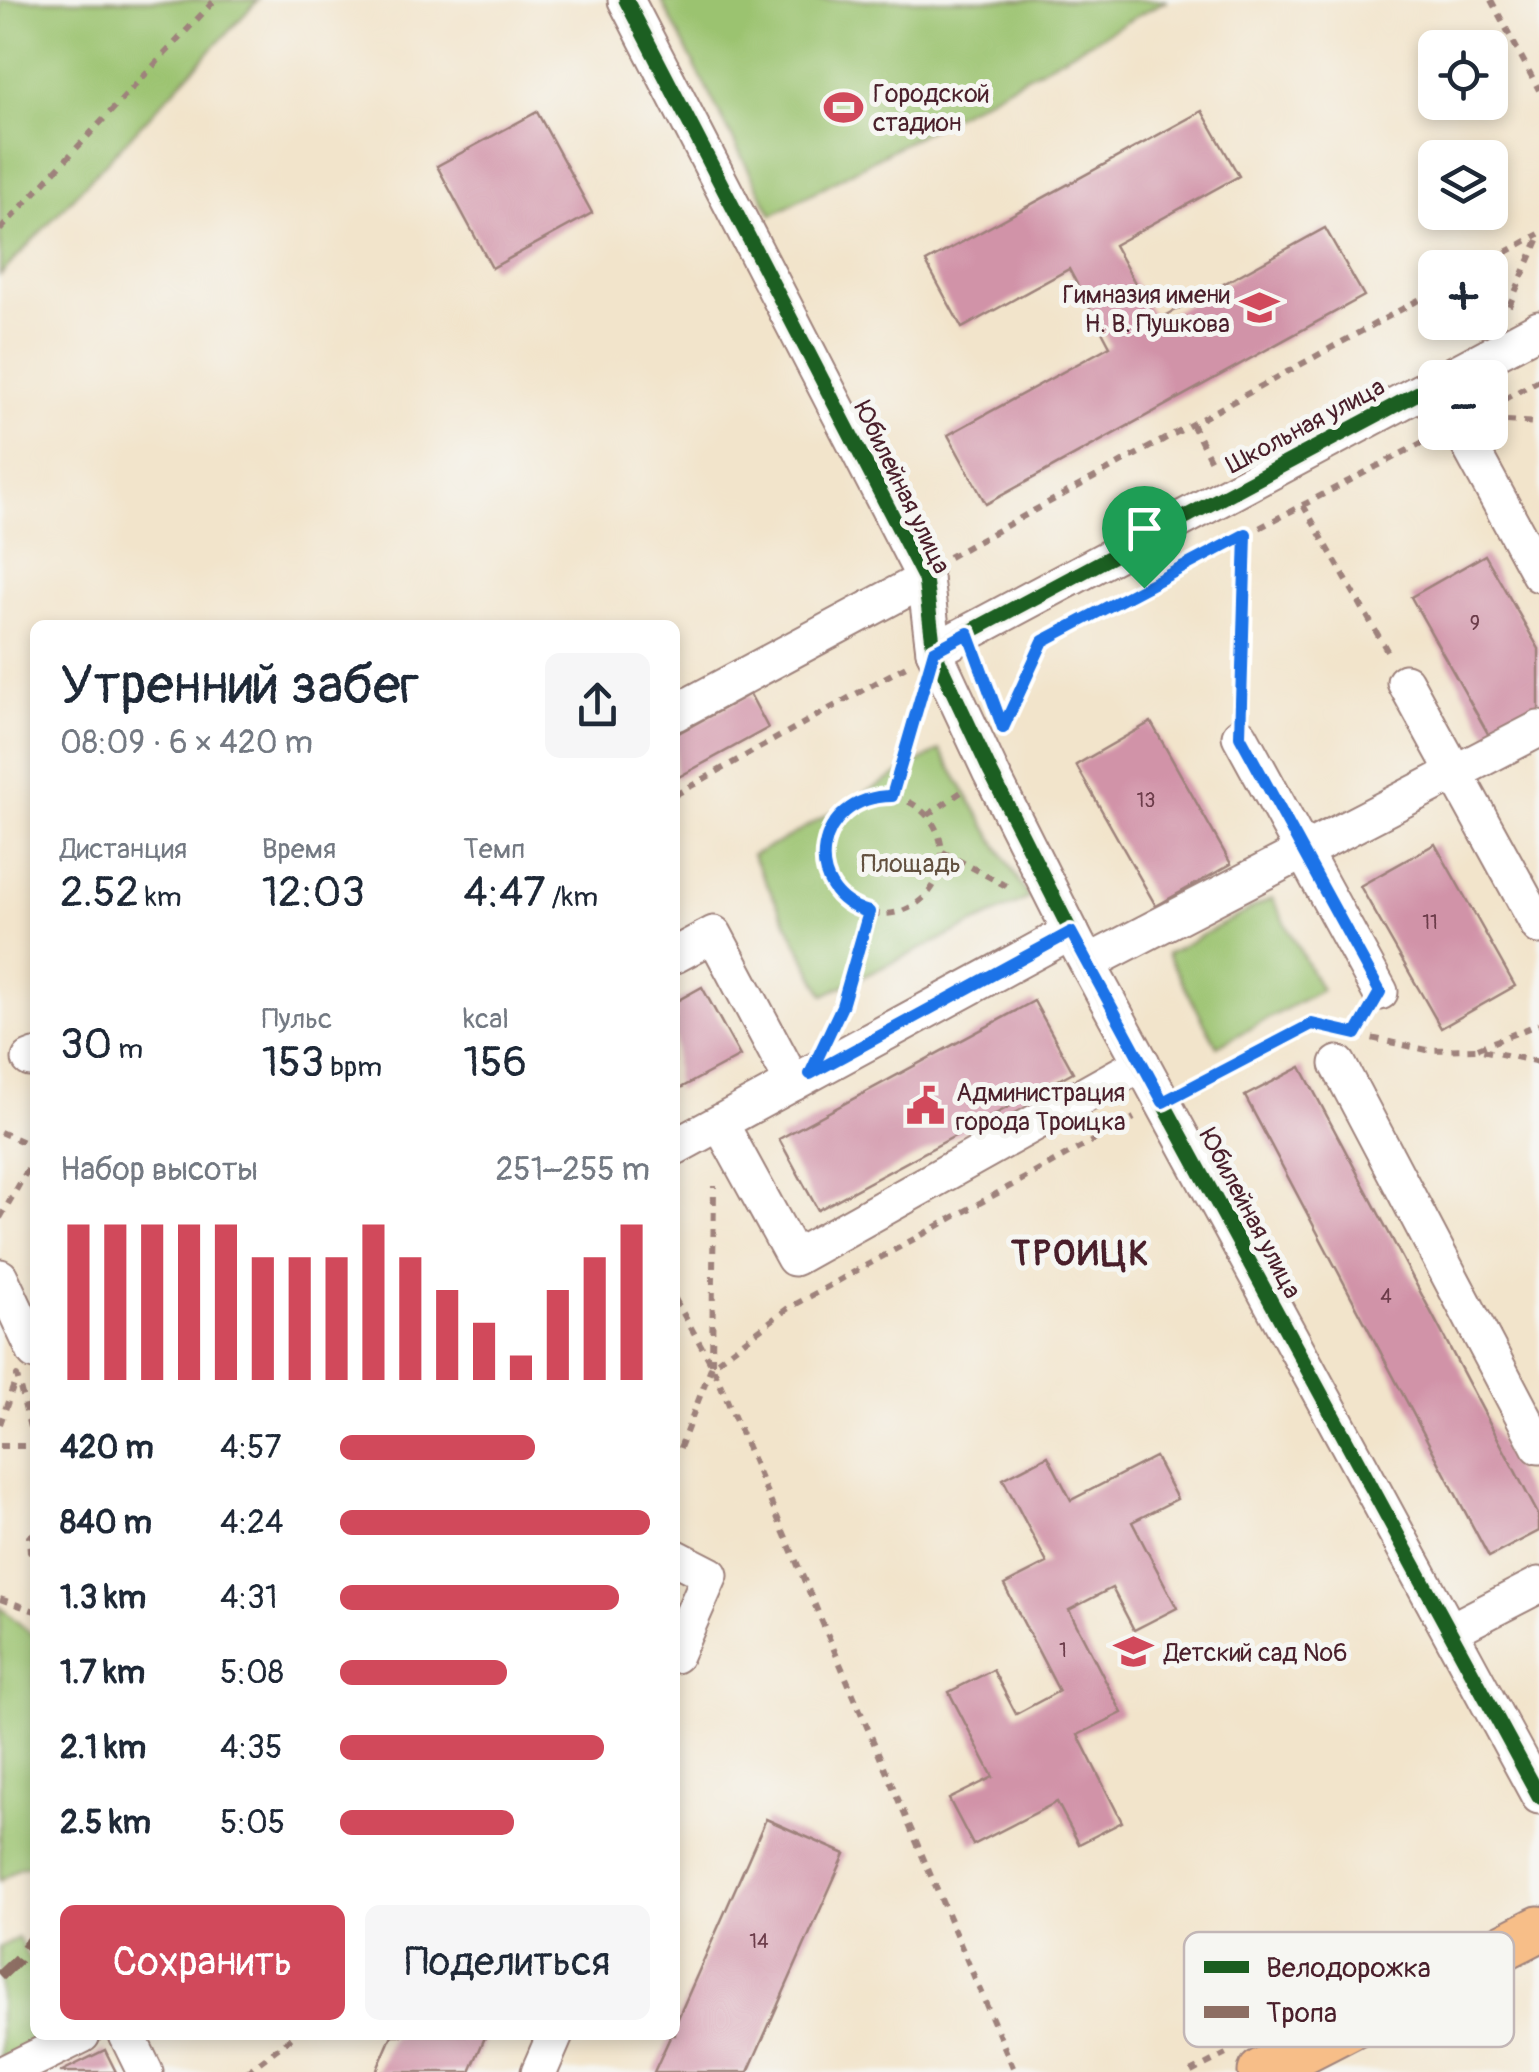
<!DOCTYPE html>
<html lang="ru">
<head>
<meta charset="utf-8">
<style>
  :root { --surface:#fff; --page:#f6f6f7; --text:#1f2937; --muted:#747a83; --accent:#d1495b }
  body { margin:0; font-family:Pangolin,sans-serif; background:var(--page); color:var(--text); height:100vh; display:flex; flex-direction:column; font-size:38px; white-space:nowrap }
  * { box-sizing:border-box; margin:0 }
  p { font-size:32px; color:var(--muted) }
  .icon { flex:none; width:55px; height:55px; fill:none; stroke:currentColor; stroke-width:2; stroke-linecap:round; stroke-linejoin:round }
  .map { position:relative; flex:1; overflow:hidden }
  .sheet { position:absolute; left:30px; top:620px; width:650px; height:1420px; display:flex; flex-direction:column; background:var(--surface); border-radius:15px; box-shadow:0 5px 15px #0003 }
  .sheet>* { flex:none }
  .controls { position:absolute; left:1418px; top:30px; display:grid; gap:20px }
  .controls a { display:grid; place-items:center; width:90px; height:90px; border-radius:15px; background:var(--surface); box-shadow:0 5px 15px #0003; font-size:50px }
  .pin { position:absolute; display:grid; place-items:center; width:85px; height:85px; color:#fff; margin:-102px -42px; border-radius:50% 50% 50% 0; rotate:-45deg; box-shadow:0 0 10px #0007 }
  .pin .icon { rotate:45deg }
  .round { display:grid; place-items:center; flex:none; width:105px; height:105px; border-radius:15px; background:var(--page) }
  .head { display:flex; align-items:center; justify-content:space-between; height:170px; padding:0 30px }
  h1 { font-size:55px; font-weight:600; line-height:75px }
  .figures { display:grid; grid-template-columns:repeat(3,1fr); gap:15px; height:170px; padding:10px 30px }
  .figures div { display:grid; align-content:center }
  .figures b { font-size:42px; font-weight:600 }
  .figures small { font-size:28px; font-weight:400 }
  .figures p { font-size:28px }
  .chart { height:280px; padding:20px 30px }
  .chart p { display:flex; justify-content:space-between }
  .chart svg { width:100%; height:180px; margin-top:10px; stroke:var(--accent); stroke-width:6 }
  .action { display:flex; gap:20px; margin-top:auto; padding:20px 30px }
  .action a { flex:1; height:115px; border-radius:15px; background:var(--accent); color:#fff; font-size:40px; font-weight:600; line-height:115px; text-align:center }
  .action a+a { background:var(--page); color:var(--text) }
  ul { padding:0 30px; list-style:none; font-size:32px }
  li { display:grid; grid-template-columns:160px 120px 1fr; align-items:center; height:75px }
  li i { height:25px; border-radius:12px; background:var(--accent) }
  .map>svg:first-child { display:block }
</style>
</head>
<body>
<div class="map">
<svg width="1539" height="2072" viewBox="0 0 1539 2072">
  <rect width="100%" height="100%" fill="#f6f6f2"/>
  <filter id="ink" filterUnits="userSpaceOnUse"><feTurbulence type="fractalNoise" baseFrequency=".01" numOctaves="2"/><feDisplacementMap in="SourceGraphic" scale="20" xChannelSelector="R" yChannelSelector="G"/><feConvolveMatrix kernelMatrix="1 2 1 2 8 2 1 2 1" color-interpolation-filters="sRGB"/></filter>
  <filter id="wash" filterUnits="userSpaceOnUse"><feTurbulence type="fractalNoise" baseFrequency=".0048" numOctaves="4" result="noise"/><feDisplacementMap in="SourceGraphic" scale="40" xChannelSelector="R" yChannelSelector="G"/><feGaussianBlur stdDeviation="2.25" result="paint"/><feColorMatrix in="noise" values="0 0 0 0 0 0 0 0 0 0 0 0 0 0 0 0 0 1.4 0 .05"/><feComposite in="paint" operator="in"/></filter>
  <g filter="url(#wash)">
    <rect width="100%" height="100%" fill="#f2e4cb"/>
    <g fill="#9bc36f" stroke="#72714d" stroke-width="2.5">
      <path d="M0,0H258L0,275Z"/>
      <path d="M661,0H1167L772,215Z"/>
      <path d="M940,750L1029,898L824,995L752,855L778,843Z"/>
      <path d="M1272,898L1321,990L1217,1046L1167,954Z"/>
      <path d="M0,1607L35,1637V1865L19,1868L0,1881Z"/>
      <path d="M18,1938L35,1972V2035H50L0,2059V1947Z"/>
    </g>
    <g id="blocks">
      <g fill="#d193a8">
        <path d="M1202,111L1239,176L1114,245L1156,321L1325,228L1364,296L986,504L948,435L1110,346L1069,269L962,328L926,262Z"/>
        <path d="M537,112L592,213L492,268L437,166Z"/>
        <path d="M1485,555L1539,649V711L1491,739L1411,597Z"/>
        <path d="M750,694L768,728L675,779V735Z"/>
        <path d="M1151,722L1231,864L1156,906L1076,765Z"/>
        <path d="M1435,844L1515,986L1441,1028L1360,886Z"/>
        <path d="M702,987L740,1056L675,1091V1002Z"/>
        <path d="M1034,1001L1073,1072L818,1210L779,1139Z"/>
        <path d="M1301,1067L1539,1516V1531L1489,1557L1245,1096Z"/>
        <path d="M1048,1456L1071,1500L1155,1457L1177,1499L1132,1522L1177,1608L1134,1630L1112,1588L1069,1610L1122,1713L1078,1735L1122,1822L1079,1844L1057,1802L973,1845L949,1799L993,1777L949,1692L993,1670L1016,1714L1059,1691L1004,1585L1047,1563L1003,1479Z"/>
        <path d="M766,1819L845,1854L748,2072H654L671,2035H675V2025Z"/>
        <path d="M392,2035H486L470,2072H376Z"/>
        <path d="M105,2050L116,2072H60Z"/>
      </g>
    </g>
  </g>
  <g filter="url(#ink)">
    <use href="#blocks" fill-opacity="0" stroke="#9e827b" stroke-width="2.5"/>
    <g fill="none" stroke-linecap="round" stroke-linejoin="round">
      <defs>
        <g id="minor">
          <path d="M626,0L925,579L934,651L991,773L1078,946L1539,1796"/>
          <path d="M1447,378L1539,329"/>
          <path d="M1462,432L1539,574"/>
          <path d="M934,651L1435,384"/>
          <path d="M1405,682L1539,926"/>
          <path d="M675,713L925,579"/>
          <path d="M1240,736L1380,992"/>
          <path d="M675,955L714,934L793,1083"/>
          <path d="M1088,963L1539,729"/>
          <path d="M30,1059L35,1057"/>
          <path d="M1338,1064L1539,1446"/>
          <path d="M720,1123L794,1258L1142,1063"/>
          <path d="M675,1147L1071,932"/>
          <path d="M0,1277L35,1352"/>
          <path d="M675,1557L710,1575L675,1655"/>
          <path d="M1450,1631L1539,1585"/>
          <path d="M127,2035L145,2072"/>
          <path d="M7,2072L82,2035"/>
          <path d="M539,2072L555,2035"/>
        </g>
        <path id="major" d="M1261,2072L1539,1929"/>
      </defs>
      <use href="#minor" stroke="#9e827b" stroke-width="39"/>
      <use href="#major" stroke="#9e827b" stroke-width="49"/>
      <g stroke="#9e827b" stroke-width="6" stroke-dasharray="8 8" stroke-linecap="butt">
        <path d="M1491,0L1539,90"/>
        <path d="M0,230L215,0"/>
        <path d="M1478,268L1539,234"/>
        <path d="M1509,306L1539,238"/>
        <path d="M1490,407L1539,380"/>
        <path d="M1491,420L1539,423"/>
        <path d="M1192,424L1213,465"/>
        <path d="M1303,505L1389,654"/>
        <path d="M949,557L1435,291"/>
        <path d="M1241,705L1246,535"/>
        <path d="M1005,724L1043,641L1429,439"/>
        <path d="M675,795L906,666"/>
        <circle cx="883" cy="855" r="59"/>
        <path d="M892,796L919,701"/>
        <path d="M928,815L964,790"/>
        <path d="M943,852L1008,887"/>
        <path d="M835,1020L869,912"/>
        <path d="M1357,1035L1427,1050L1477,1049L1539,1062"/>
        <path d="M1478,1048L1539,1024"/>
        <path d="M1193,1087L1312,1024L1335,1029"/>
        <path d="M0,1132L35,1147"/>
        <path d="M0,1218L35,1157"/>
        <path d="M675,1299L712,1365L1015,2072"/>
        <path d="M712,1364L714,1186"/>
        <path d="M0,1424L17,1376L35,1447"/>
        <path d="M0,1446H35"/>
        <path d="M680,1448L712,1365L787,1309L1134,1118"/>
        <path d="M35,1533L29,1537L30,1552L35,1560"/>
        <path d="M0,1599L35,1611"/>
        <path d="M247,2072L295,2035"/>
        <path d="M1191,2072L1226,2054"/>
      </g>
      <use href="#minor" stroke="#fff" stroke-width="35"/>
      <use href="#major" stroke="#f7be88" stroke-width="45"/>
      <path stroke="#8d6e63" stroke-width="12" stroke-dasharray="25 12" stroke-linecap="butt" d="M0,1976L18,1959L35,1935"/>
      <defs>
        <g id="cycleway">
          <path d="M626,0L925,579L934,651L991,773L1078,946L1539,1796"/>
          <path d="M934,651L1435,384"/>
        </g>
      </defs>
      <use href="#cycleway" stroke="#f6f6f2" stroke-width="21"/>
      <use href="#cycleway" stroke="#1b5e20" stroke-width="15"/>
    </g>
  </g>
  <g fill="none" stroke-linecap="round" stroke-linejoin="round" filter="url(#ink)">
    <defs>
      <path id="route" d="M1246,534L1240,736L1380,992L1356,1034L1312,1024L1163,1102L1071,932L810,1074L842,1006L869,912C799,894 813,796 892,796L934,651L968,633L1003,728L1043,641Z"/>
    </defs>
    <use href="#route" stroke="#fff" stroke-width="20"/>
    <use href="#route" stroke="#1a73e8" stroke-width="12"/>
  </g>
  <defs>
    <symbol id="stadium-bare" viewBox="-9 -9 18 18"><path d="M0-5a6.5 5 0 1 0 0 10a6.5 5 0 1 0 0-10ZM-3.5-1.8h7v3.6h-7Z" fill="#d1495b" stroke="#f6f6f2" stroke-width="2.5" paint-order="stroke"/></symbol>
    <symbol id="school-bare" viewBox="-9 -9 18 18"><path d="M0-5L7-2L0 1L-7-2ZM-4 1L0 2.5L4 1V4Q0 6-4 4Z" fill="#d1495b" stroke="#f6f6f2" stroke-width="2.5" paint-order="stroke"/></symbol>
    <symbol id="civic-bare" viewBox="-9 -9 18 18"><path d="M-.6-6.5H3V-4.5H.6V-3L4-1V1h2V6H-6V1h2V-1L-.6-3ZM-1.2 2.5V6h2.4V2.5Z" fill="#d1495b" stroke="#f6f6f2" stroke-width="2.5" paint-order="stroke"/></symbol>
  </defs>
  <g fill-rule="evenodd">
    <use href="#stadium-bare" x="816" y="80" width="55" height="55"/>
    <use href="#school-bare" x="1232" y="280" width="55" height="55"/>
    <use href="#civic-bare" x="898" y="1078" width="55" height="55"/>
    <use href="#school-bare" x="1106" y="1624" width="55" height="55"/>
  </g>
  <g text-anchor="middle" stroke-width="10" stroke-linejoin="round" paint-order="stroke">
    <g font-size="20" fill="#6c3c4a">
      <text x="1475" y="630">9</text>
      <text x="1146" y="807">13</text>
      <text x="1430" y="929">11</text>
      <text x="1386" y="1303">4</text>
      <text x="1063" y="1657">1</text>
      <text x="759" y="1948">14</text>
    </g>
    <g font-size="25" fill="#4a1f2b" stroke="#f6f6f2" text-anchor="start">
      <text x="873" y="102">Городской<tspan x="873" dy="29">стадион</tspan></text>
      <text x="1230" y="303" text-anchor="end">Гимназия имени<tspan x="1230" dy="29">Н. В. Пушкова</tspan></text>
      <text x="956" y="1101">Администрация<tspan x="956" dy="29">города Троицка</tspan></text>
      <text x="1164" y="1661">Детский сад №6</text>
    </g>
    <g font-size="25" fill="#4a1f2b" stroke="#f6f6f2">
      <text transform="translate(1305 425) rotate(-28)" y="9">Школьная улица</text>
      <text transform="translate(903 487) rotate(64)" y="9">Юбилейная улица</text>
      <text transform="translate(1251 1213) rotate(62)" y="9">Юбилейная улица</text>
    </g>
    <g font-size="25" fill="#62503f" stroke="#f6f6f2">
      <text x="911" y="872">Площадь</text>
    </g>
    <g font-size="35" font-weight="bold" letter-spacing="2.5" fill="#4a1f2b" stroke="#f6f6f2">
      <text x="1081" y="1265">ТРОИЦК</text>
    </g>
  </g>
  <rect x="1184" y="1932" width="330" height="115" rx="15" fill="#f6f6f2" stroke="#c2b6b6" stroke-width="2.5"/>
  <rect x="1204" y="1961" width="45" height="12" fill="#1b5e20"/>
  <rect x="1204" y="2006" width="45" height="12" fill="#8d6e63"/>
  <g font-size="28" fill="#4a1f2b">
    <text x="1266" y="1977">Велодорожка</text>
    <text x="1266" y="2022">Тропа</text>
  </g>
</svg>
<div class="controls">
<a><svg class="icon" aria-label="locate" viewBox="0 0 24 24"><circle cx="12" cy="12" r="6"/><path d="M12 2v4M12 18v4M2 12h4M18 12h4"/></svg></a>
<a><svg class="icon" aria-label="layers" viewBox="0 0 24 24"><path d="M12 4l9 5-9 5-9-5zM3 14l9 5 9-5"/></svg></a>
<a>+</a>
<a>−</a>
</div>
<div class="pin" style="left:1144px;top:588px;background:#1e9e55"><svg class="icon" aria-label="arrive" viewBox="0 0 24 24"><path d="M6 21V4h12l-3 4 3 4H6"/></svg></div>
<section class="sheet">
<div class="head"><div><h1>Утренний забег</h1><p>08:09 · 6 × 420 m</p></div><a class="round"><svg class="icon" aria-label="share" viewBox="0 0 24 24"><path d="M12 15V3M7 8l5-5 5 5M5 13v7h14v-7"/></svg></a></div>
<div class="figures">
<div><p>Дистанция</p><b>2.52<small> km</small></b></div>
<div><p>Время</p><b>12:03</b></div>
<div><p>Темп</p><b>4:47<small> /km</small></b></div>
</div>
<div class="figures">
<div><b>30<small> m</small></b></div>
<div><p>Пульс</p><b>153<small> bpm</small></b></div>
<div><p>kcal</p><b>156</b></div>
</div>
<div class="chart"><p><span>Набор высоты</span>251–255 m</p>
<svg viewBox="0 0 160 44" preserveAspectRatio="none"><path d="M5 44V6M15 44V6M25 44V6M35 44V6M45 44V6M55 44V14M65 44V14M75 44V14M85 44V6M95 44V14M105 44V22M115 44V30M125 44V38M135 44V22M145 44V14M155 44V6"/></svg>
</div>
<ul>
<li><b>420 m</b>4:57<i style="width:63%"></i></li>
<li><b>840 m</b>4:24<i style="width:100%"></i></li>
<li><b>1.3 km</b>4:31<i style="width:90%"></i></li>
<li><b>1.7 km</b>5:08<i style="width:54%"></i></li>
<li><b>2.1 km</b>4:35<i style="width:85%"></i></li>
<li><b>2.5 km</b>5:05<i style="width:56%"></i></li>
</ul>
<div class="action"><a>Сохранить</a><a>Поделиться</a></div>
</section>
</div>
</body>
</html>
